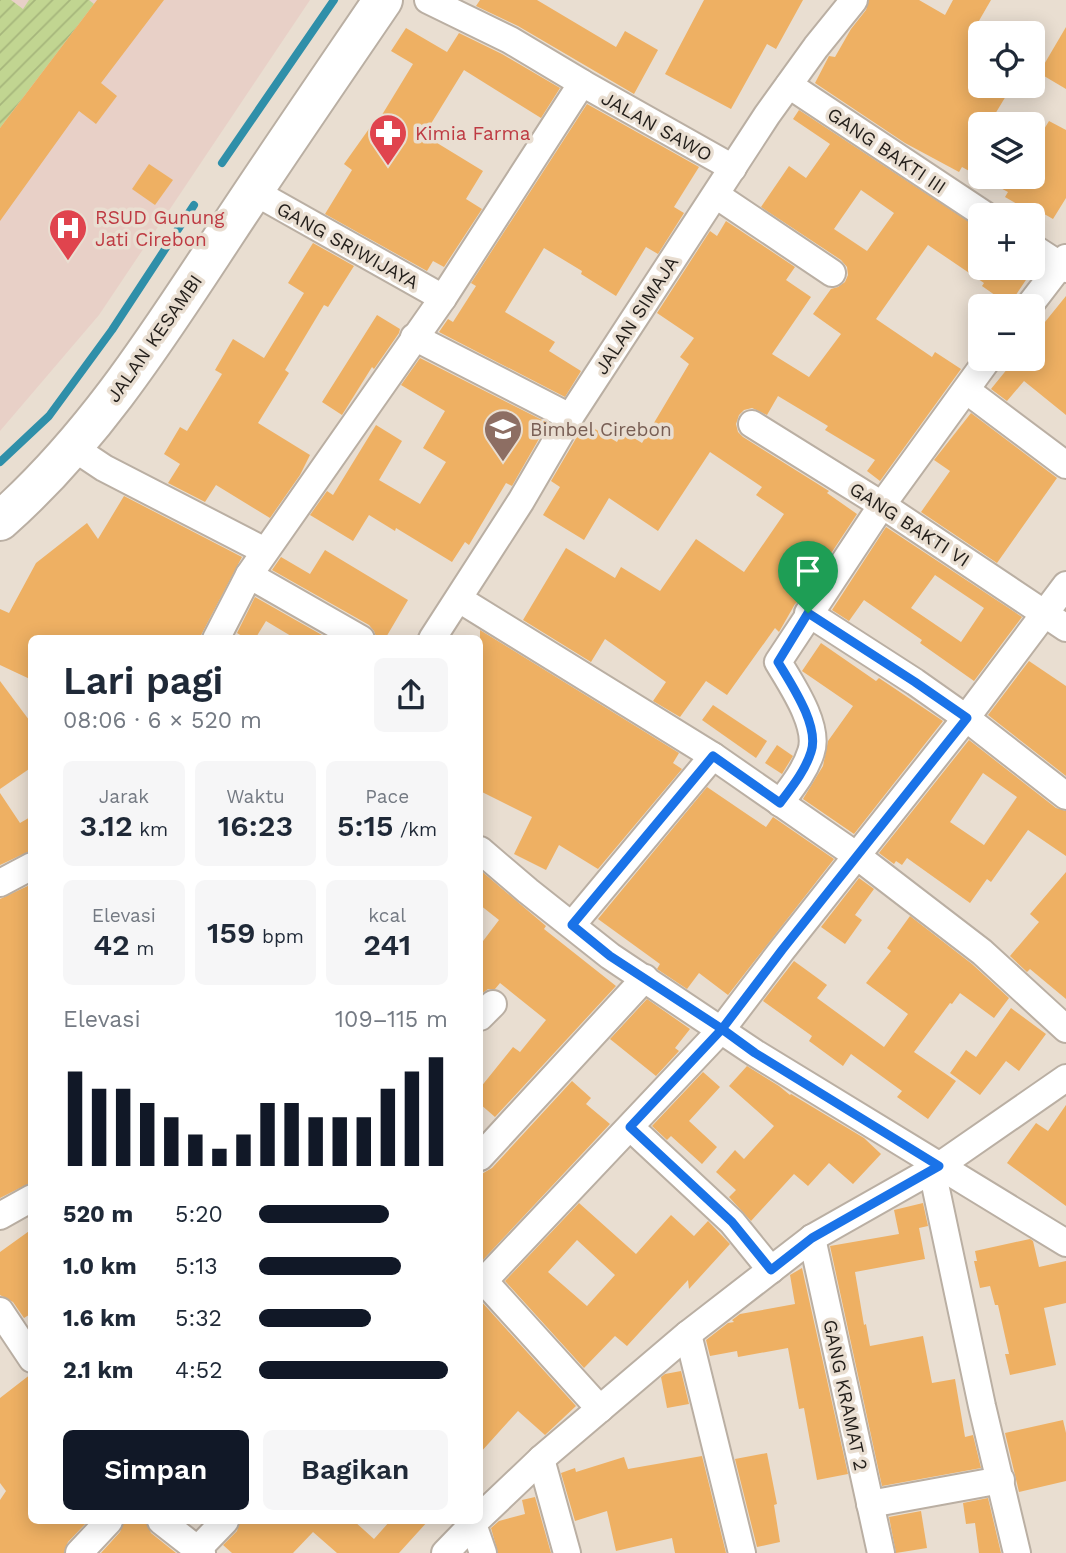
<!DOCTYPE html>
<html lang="id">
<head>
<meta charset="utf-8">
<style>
  :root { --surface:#fff; --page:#f6f6f7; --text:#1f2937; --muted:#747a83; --accent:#111827 }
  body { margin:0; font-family:"Work Sans",sans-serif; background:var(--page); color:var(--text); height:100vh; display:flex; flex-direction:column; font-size:26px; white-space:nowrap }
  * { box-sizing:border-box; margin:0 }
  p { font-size:23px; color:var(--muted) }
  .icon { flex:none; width:38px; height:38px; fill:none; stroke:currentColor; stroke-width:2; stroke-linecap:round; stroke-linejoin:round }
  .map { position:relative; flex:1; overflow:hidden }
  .sheet { position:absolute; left:28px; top:635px; width:455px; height:889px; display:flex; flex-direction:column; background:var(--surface); border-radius:10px; box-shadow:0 4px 18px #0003 }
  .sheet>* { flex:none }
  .tools { position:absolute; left:968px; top:21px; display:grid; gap:14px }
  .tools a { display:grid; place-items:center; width:77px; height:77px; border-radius:10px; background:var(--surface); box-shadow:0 4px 18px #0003; font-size:35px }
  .pin { position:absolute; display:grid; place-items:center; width:60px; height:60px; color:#fff; margin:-72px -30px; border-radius:50% 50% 50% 0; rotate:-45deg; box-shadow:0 0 7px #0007 }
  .pin .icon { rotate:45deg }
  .round { display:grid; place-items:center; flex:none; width:74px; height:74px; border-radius:10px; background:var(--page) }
  .summary { display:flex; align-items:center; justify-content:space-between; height:119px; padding:0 35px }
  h1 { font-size:38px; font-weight:600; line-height:52px }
  .metrics { display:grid; grid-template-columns:repeat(3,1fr); gap:10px; height:119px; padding:7px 35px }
  .metrics div { display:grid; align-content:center; border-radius:10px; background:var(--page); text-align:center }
  .metrics b { font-size:30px; font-weight:600 }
  .metrics small { font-size:19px; font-weight:400 }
  .metrics p { font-size:19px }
  .chart { height:196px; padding:14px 35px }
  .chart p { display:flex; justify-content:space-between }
  .chart svg { width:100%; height:126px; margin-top:7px; stroke:var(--accent); stroke-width:6 }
  .primary-button { display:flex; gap:14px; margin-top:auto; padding:14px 35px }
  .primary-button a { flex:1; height:80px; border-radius:10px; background:var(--accent); color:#fff; font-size:28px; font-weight:600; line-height:80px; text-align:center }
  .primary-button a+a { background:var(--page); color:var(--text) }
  ul { padding:0 35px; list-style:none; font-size:23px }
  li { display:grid; grid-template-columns:112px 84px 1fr; align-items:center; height:52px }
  li i { height:18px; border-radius:9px; background:var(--accent) }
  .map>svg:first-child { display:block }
</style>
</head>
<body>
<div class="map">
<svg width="1066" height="1553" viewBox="0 0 1066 1553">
  <defs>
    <pattern id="garden-furrows" width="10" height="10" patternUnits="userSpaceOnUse" patternTransform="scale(1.75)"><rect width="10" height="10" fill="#c1d591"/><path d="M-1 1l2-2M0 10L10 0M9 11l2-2" fill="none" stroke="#a6b67c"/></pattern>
  </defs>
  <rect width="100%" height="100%" fill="#e9ded1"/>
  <path fill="#e8d0c7" d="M0,0H310L99,315L0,431Z"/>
  <path fill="url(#garden-furrows)" d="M0,0H11L23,9L29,0H89L94,4L0,128Z"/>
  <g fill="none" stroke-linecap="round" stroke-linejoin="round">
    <g stroke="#2f8fa9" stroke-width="8">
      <path d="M222,163L334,0"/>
      <path d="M0,462L49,416L112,330L194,205"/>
    </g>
  </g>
  <g fill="#eeb063" fill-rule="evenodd">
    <path d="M97,0H164L101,83L117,96L96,124L79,111L0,221V128Z"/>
    <path d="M480,0H537L616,47L625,31L658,50L634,94L518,26L476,6Z"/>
    <path d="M704,0H803L776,49L767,44L731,109L665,74Z"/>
    <path d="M869,0H919L945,15L953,0H991L969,38L980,45V86H1012L989,124H980V177L962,167L959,172L905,143L815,83L829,56L835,57L851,29L866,10Z"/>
    <path d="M1066,27V89L1039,73Z"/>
    <path d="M406,28L447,52L459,33L502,54L560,88L541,118L464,70L424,135L483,171L466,199L482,209L444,267L433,261L427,271L325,214L352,170L344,164L371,126L374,128L413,64L391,51Z"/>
    <path d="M587,104L699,167L674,207L684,213L658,254L646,247L616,296L581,274L582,271L544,248L505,312L555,342L549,351L581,371L565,397L439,332L448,319L453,322L476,286L471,283Z"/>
    <path d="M799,110L980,229V268H1034L1009,305L982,286L984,283L928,245L876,319L932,357L935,352L961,369L880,481L867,471L875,460L825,430L828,426L778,396L767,415L752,408L744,410L739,415L736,424L738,432L743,437L829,491L827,493L857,514L801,599L795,604L779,632L775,628L727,695L706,681L680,717L653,701L666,682L605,639L591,662L523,620L566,548L615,578L621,567L660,591L696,539L744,572L784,514L756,495L762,487L710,452L658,531L609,498L584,540L543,515L560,487L551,481L585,423L617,442L623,431L642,443L689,364L680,357L694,338L657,313L710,231L717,236L726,221L795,267L786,280L811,297L772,354L809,377L841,334L813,314L831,289L838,287L845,282L848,275L847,267L841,260L761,207L789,166L806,178L830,144L793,119ZM861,190L894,213L867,251L834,229Z"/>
    <path d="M1049,121L1066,130V198L1053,219L1032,207L1029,211L1005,197L1008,192L980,177H1032V149Z"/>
    <path d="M149,164L173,180L155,205L132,189Z"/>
    <path d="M313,243L354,266L328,307L324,305L285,370L289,373L258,423L310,455L300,475L270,518L216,485L205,502L168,483L180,464L164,454L180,427L187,431L222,374L215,370L233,339L264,358L304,293L288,283Z"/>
    <path d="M1066,296V415L1024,381L1007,401L991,389L1008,368L1003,364V359H1032V338Z"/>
    <path d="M377,315L400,329L399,333L374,369L372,367L342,415L322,402Z"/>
    <path d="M420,358L548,423L512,486L506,483L469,545L465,542L452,562L396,528L395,531L369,515L353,541L310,515L327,491L333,495L376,425L402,441L379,480L420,504L446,462L423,448L445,411L401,385Z"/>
    <path d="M971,413L1057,478L997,563L921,512L950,471L934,460Z"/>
    <path d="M124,496L242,557L199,639H32V680L0,665V609L9,613L36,563L87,523L98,539Z"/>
    <path d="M886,527L1022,617L974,681L920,643L922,640L864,600L849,621L832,610ZM935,575L984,608L961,642L911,608Z"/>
    <path d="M325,550L408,600L385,639H377L374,631L369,625L272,570L281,557L310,574Z"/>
    <path d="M255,597L329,639H296L266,621L255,639H247L237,633Z"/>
    <path d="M480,630L679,753L673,763L682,769L598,869L559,845L546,870L514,854L532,817L480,791Z"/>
    <path d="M821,643L876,681L879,678L943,721L854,834L803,799L823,766L828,741L853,706L802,671Z"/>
    <path d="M1029,661L1066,686V776L988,715Z"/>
    <path d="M0,681L32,724V767L0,789Z"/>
    <path d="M713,705L767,741L756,758L702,720Z"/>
    <path d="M969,740L1056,808L1066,811V856L1028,830L991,882L987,879L970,903L907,858L902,865L896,861L894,864L879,853ZM983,773L1017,797L984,845L950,822Z"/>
    <path d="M777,745L793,756L782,774L765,763Z"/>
    <path d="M707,787L766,827L773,817L834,859L728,995L699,973L687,989L657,969L660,964L598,919Z"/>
    <path d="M0,793L20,823L32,816V850L0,865Z"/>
    <path d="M480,870L546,926L544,929L616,986L495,1117L480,1104V1088L513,1047L520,1052L546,1020L500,983L495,989H488L480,995V945L499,920L480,905Z"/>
    <path d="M1066,872V999L1030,969L1027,972L1010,956L1039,922L1030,914Z"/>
    <path d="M859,878L874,889L855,915L862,920L845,944L821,927Z"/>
    <path d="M32,884V1182L0,1198V899Z"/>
    <path d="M910,916L972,964L1009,998L994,1018L960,993L952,1004L950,1003L914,1052L956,1081L928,1119L897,1097L902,1091L851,1054L843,1066L809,1041L812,1036L763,1001L794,961L827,985L817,998L884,1047L908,1014L866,983L891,951L887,948Z"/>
    <path d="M647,999L690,1029L675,1048L679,1051L656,1076L610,1039Z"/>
    <path d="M1011,1008L1046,1034L1019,1071L1006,1061L980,1095L950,1073L966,1050L976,1057Z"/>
    <path d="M747,1066L779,1086L790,1095L791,1094L864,1138L881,1154L853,1184L829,1163L808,1186L794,1174L751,1221L729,1197L736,1190L716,1172L735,1150L744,1159L774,1126L729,1086Z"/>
    <path d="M703,1072L720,1087L689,1121L717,1147L702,1164L671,1136L667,1140L652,1126Z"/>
    <path d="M572,1081L591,1098L586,1104L610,1124L480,1263V1175L492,1168Z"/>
    <path d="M1066,1105V1206L1007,1163L1036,1123L1048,1131Z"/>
    <path d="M579,1203L636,1254L671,1215L694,1236L708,1221L730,1244L689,1289L688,1280L627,1346L615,1336L584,1368L505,1281ZM577,1240L615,1275L587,1306L548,1272Z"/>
    <path d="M923,1203L928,1226L919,1228L925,1259L855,1272L864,1325L866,1324L870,1346L923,1336L932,1383L955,1379L965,1437L973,1435L981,1468L882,1486L830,1246L899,1234L894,1210Z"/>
    <path d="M32,1229V1313L24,1318L13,1302L0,1295V1252Z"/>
    <path d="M1030,1239L1033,1241L1039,1267L1066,1261V1303L1044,1308L1056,1365L1010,1375L1005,1354H1009L998,1305H995L990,1286L980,1288L974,1261H977L975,1251Z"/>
    <path d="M802,1268L848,1474L817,1480L804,1408L799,1409L788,1348L738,1357L737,1351L710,1356L706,1340L728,1323L734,1322L732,1320L740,1314L795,1304L790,1275Z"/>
    <path d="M480,1300L576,1406L545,1435L518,1411L480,1453Z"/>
    <path d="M681,1371L689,1404L667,1408L661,1377L665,1374Z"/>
    <path d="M31,1374L32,1521H88L68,1542L64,1553H0V1500L6,1491L0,1483V1398Z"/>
    <path d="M1063,1420L1066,1433V1481L1019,1492L1005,1433Z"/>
    <path d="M767,1453L777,1504L774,1505L780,1542L757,1547L735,1459Z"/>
    <path d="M702,1456L726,1553H675L672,1538L616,1551L607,1511L575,1521L561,1473L575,1468L576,1472L624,1457L628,1469Z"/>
    <path d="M535,1497L551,1553H498L491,1528L499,1521L525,1514L522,1500Z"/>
    <path d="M988,1498L1001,1553H979L975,1523L966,1524L963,1503Z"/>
    <path d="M921,1511L927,1548L896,1553L889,1517Z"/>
    <path d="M124,1521H146L151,1533L176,1553H101L120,1532Z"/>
    <path d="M240,1521H354L374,1539L390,1521H428L399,1553H337L313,1532L293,1553H232L223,1545L237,1531Z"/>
  </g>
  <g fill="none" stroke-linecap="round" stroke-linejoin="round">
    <defs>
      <g id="street">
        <path d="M428,0L510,40L582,83L733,168"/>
        <path d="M789,85L985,215"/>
        <path d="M253,191L443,298"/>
        <path d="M716,195L832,273"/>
        <path d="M1032,247L1066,269"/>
        <path d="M1029,306L1066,258"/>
        <path d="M414,337L570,417"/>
        <path d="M966,390L1066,465"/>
        <path d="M752,424L882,505L1066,628"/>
        <path d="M74,448L104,468L265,551"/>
        <path d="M249,575L361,639"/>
        <path d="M459,599L713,756L857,856L982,952L1066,1029"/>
        <path d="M808,613L915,682L966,718L1066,796"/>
        <path d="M216,639L249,575L443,298L582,83"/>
        <path d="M432,639L521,501L570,417L767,115L816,47L854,0"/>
        <path d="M780,803C792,787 805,771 811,752C820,726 791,684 778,662L882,505L988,359"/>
        <path d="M480,850L528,891L610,956L755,1053L1066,1243"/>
        <path d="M0,883L32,866"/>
        <path d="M572,925L713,756"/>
        <path d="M480,1017L493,1004"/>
        <path d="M630,1127L732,1222L771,1270"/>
        <path d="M480,1157L645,978"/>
        <path d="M932,1170L982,1406L1017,1553"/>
        <path d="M0,1216L32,1198"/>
        <path d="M812,1238L881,1553"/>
        <path d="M484,1281L600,1409"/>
        <path d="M480,1285L722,1029L782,950L966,718L1066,585"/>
        <path d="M0,1311L32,1359"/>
        <path d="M688,1334L742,1553"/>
        <path d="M541,1459L567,1553"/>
        <path d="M870,1504L1001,1480"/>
        <path d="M480,1517L541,1459L688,1334L812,1238L939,1166L1066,1078"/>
        <path d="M161,1521L202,1553"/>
        <path d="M472,1521L483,1553"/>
        <path d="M79,1553L109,1521"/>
        <path d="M194,1553L225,1521"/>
        <path d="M445,1553L476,1521"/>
      </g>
      <path id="primary" d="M0,521C93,439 158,336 225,234C277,155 330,78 383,0"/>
    </defs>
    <use href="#street" stroke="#baafa3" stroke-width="30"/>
    <use href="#primary" stroke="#baafa3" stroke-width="42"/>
    <use href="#street" stroke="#fff" stroke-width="26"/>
    <use href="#primary" stroke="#fff" stroke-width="38"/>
  </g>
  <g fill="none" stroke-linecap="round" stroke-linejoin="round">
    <defs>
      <path id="route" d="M808,613L778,662C791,684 820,726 811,752C805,771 792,787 780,803L713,756L572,925L610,956L722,1029L630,1127L732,1222L771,1270L812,1238L939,1166L755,1053L722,1029L782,950L967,718L915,682L808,613"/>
    </defs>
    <use href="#route" stroke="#fff" stroke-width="14"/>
    <use href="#route" stroke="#1a73e8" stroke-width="9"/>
  </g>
  <defs>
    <symbol id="pharmacy-pin" viewBox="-11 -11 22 30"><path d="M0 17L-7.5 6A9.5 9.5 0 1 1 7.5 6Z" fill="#e0444e" stroke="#e9ded1"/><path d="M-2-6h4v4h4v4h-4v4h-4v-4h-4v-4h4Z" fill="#fff"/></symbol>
    <symbol id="hospital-pin" viewBox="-11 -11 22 30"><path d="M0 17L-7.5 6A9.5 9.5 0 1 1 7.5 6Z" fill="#e0444e" stroke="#e9ded1"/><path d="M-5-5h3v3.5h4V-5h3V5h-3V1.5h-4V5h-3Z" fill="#fff"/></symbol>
    <symbol id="school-pin" viewBox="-11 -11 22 30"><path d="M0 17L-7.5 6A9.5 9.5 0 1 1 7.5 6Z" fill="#8d6e63" stroke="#e9ded1"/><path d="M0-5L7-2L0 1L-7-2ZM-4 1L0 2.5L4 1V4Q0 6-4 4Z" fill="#fff"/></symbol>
  </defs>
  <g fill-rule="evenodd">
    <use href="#pharmacy-pin" x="366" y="111" width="44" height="60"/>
    <use href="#hospital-pin" x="46" y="206" width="44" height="60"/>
    <use href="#school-pin" x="481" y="407" width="44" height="60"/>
  </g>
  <g text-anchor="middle" stroke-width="7" stroke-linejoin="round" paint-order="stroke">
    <g font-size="19" fill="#221e1a" stroke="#e9ded1">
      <text transform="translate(657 126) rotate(29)" y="7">JALAN SAWO</text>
      <text transform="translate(887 150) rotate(34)" y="7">GANG BAKTI III</text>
      <text transform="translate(348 245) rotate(29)" y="7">GANG SRIWIJAYA</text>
      <text transform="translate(636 315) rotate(-57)" y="7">JALAN SIMAJA</text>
      <text transform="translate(154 338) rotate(-55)" y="7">JALAN KESAMBI</text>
      <text transform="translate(910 524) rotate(33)" y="7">GANG BAKTI VI</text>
      <text transform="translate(846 1395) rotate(78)" y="7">GANG KRAMAT 2</text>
    </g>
    <g font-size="19" fill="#be3a42" stroke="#e9ded1" text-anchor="start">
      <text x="415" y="140">Kimia Farma</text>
      <text x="95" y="224">RSUD Gunung<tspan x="95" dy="22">Jati Cirebon</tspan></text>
    </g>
    <g font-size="19" fill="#785e54" stroke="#e9ded1" text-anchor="start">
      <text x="530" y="436">Bimbel Cirebon</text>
    </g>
  </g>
</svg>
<div class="tools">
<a><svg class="icon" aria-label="locate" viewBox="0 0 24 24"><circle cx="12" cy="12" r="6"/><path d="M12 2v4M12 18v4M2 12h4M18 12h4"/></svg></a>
<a><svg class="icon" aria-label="layers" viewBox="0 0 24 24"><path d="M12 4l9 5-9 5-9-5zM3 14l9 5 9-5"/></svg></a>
<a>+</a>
<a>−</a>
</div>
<div class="pin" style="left:808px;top:613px;background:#1e9e55"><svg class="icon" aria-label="arrive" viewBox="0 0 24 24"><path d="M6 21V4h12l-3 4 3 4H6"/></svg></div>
<section class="sheet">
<div class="summary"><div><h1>Lari pagi</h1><p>08:06 · 6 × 520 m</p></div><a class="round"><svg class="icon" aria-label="share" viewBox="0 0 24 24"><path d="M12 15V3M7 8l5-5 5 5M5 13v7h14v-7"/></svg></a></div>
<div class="metrics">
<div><p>Jarak</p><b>3.12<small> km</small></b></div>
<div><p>Waktu</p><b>16:23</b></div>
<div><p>Pace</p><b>5:15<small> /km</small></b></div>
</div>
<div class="metrics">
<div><p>Elevasi</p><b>42<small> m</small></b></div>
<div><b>159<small> bpm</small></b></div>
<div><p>kcal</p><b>241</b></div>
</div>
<div class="chart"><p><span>Elevasi</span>109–115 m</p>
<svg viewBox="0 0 160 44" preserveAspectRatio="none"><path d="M5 44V11M15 44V17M25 44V17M35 44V22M45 44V27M55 44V33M65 44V38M75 44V33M85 44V22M95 44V22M105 44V27M115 44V27M125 44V27M135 44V17M145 44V11M155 44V6"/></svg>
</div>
<ul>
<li><b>520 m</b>5:20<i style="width:69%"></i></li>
<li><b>1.0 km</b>5:13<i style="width:75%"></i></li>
<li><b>1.6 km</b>5:32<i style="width:59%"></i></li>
<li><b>2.1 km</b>4:52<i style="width:100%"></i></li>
</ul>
<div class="primary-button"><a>Simpan</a><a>Bagikan</a></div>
</section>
</div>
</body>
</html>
